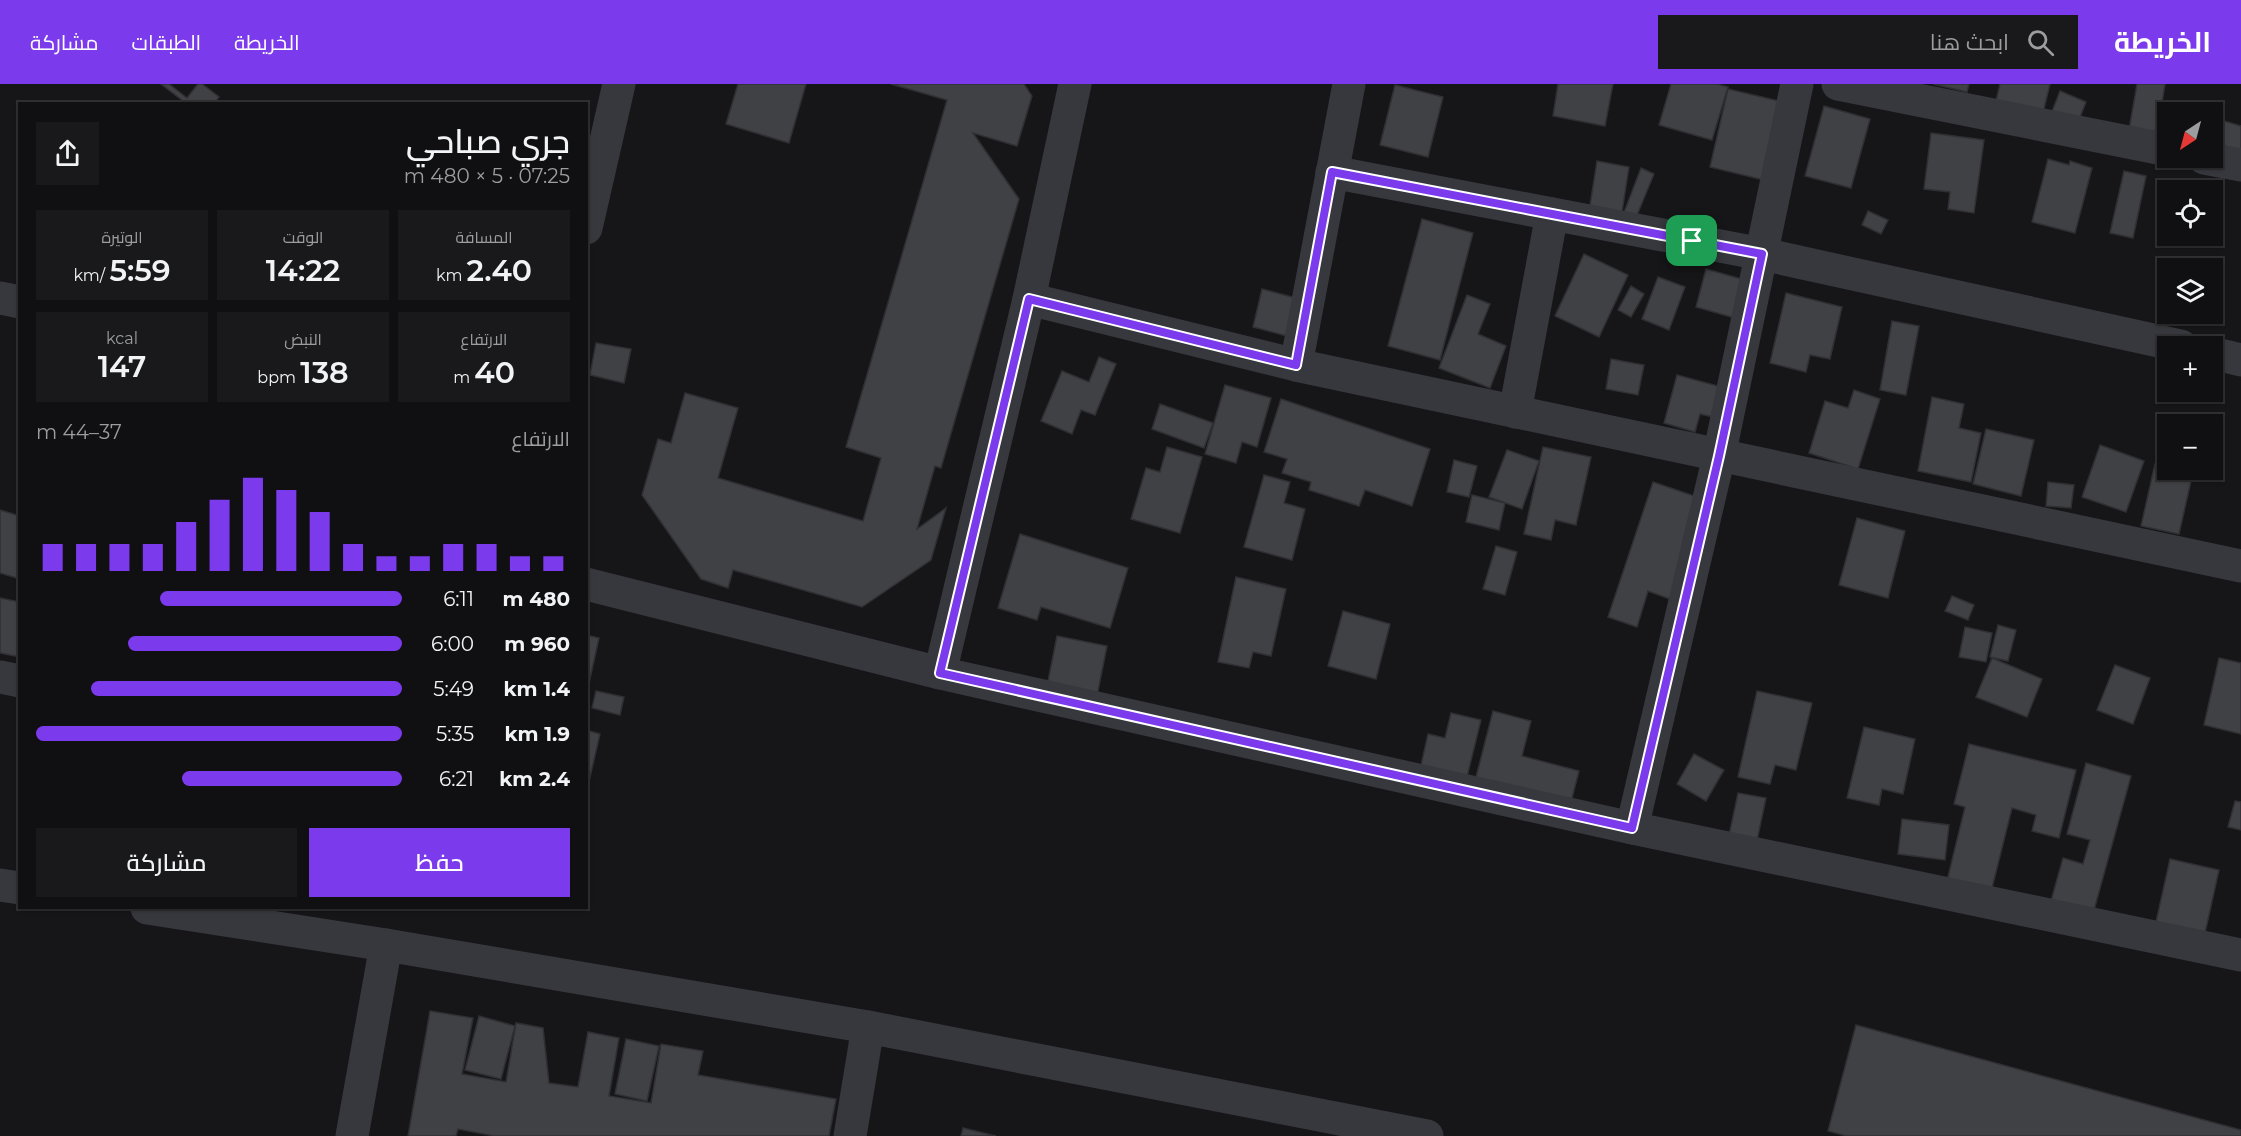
<!DOCTYPE html>
<html lang="ar">
<head>
<meta charset="utf-8">
<style>
  :root { --surface:#101012; --page:#19191b; --text:#f1f3f6; --muted:#9c9d9f; --line:#303032; --accent:#7c3aed }
  body { margin:0; font-family:Montserrat,Cairo,sans-serif; background:var(--page); color:var(--text); direction:rtl; height:100vh; display:flex; flex-direction:column; font-size:22px; white-space:nowrap }
  * { box-sizing:border-box; margin:0 }
  p { font-size:20px; color:var(--muted) }
  .icon { flex:none; width:33px; height:33px; fill:none; stroke:currentColor; stroke-width:2; stroke-linecap:round; stroke-linejoin:round }
  .map { position:relative; flex:1; overflow:hidden; direction:ltr }
  .details { position:absolute; left:18px; top:18px; width:570px; height:807px; display:flex; flex-direction:column; background:var(--surface); border-radius:0px; box-shadow:0 2px 4px #0004,0 0 0 2px var(--line); direction:rtl }
  .details>* { flex:none }
  .needle { width:39px; rotate:216deg }
  .tools { position:absolute; left:2157px; top:18px; display:grid; gap:12px }
  .tools a { display:grid; place-items:center; width:66px; height:66px; border-radius:0px; background:var(--surface); box-shadow:0 2px 4px #0004,0 0 0 2px var(--line); font-size:30px }
  .pin { position:absolute; display:grid; place-items:center; width:51px; height:51px; color:#fff; margin:-26px; border-radius:12px; box-shadow:0 3px 9px #0006 }
  .round { display:grid; place-items:center; flex:none; width:63px; height:63px; border-radius:0px; background:var(--page) }
  .head { display:flex; align-items:center; justify-content:space-between; height:102px; padding:0 18px }
  h1 { font-size:33px; font-weight:600; line-height:45px }
  .stats { display:grid; grid-template-columns:repeat(3,1fr); gap:9px; height:102px; padding:6px 18px }
  .stats div { display:grid; align-content:center; border-radius:0px; background:var(--page); text-align:center }
  .stats b { font-size:30px; font-weight:600 }
  .stats small { font-size:16px; font-weight:400 }
  .stats p { font-size:16px }
  .chart { height:168px; padding:12px 18px }
  .chart p { display:flex; justify-content:space-between }
  .chart svg { width:100%; height:108px; margin-top:6px; stroke:var(--accent); stroke-width:6 }
  .primary-button { display:flex; gap:12px; margin-top:auto; padding:12px 18px }
  .primary-button a { flex:1; height:69px; border-radius:0px; background:var(--accent); color:#fff; font-size:24px; font-weight:600; line-height:69px; text-align:center }
  .primary-button a+a { background:var(--page); color:var(--text) }
  ul { padding:0 18px; list-style:none; font-size:20px }
  li { display:grid; grid-template-columns:96px 72px 1fr; align-items:center; height:45px }
  li i { height:15px; border-radius:8px; background:var(--accent) }
  header { display:flex; align-items:center; gap:36px; box-sizing:border-box; height:84px; padding:0 30px; background:var(--accent); color:#fff }
  header strong { font-size:28px }
  nav { display:flex; gap:33px; margin-inline-start:auto; font-size:21px }
  .search { width:420px; height:54px; background:var(--page); display:flex; align-items:center; gap:15px; box-sizing:border-box; padding:0 21px; border-radius:0px; color:var(--muted); font-size:22px }
  .map>svg:first-child { display:block }
</style>
</head>
<body>
<header>
<strong>الخريطة</strong>
<div class="search"><svg class="icon" aria-label="search" viewBox="0 0 24 24"><circle cx="10" cy="10" r="6"/><path d="M15 15l6 6"/></svg>ابحث هنا</div>
<nav><a>الخريطة</a><a>الطبقات</a><a>مشاركة</a></nav>
</header>
<div class="map">
<svg width="2241" height="1052" viewBox="0 0 2241 1052">
  <rect width="100%" height="100%" fill="#161618"/>
  <g fill="#404145" stroke="#303034" stroke-width="1.5">
    <path d="M161,0H169L187,14L198,0H202L219,13L214,20H187Z"/>
    <path d="M738,0H806L789,59L726,40Z"/>
    <path d="M891,0H1024L1032,12L1017,62L973,49L1019,115L941,384L935,382L917,445L946,424L931,476L862,523L733,486L728,504L701,495L642,411L658,355L671,359L685,309L738,324L718,394L863,437L881,374L846,363L947,16Z"/>
    <path d="M1558,0H1613L1605,42L1553,32Z"/>
    <path d="M1671,0H1717L1728,3L1712,56L1659,41Z"/>
    <path d="M1933,0H1969L1967,8Z"/>
    <path d="M2000,0H2050L2042,33L1995,21Z"/>
    <path d="M2137,0H2165L2157,51L2129,46Z"/>
    <path d="M1395,1L1443,13L1428,73L1380,61Z"/>
    <path d="M1728,5L1787,19L1768,97L1710,83Z"/>
    <path d="M2060,7L2086,18L2077,41L2051,30Z"/>
    <path d="M1824,22L1870,35L1851,104L1805,92Z"/>
    <path d="M2221,36L2241,42V70L2213,61Z"/>
    <path d="M1931,49L1984,56L1974,129L1948,125L1950,108L1924,105Z"/>
    <path d="M2048,75L2069,81L2070,77L2092,84L2075,149L2032,138Z"/>
    <path d="M1597,77L1629,83L1621,134L1589,128Z"/>
    <path d="M1641,84L1654,90L1635,136L1623,131Z"/>
    <path d="M2124,87L2146,92L2133,154L2110,149Z"/>
    <path d="M1868,127L1888,136L1881,150L1862,141Z"/>
    <path d="M1422,135L1473,149L1440,276L1388,262Z"/>
    <path d="M1584,170L1628,191L1599,253L1555,232Z"/>
    <path d="M1706,185L1745,196L1735,234L1696,223Z"/>
    <path d="M1658,193L1685,203L1669,246L1642,235Z"/>
    <path d="M1631,202L1644,210L1631,233L1618,226Z"/>
    <path d="M1262,205L1296,214L1287,252L1253,243Z"/>
    <path d="M1786,209L1842,223L1830,275L1810,271L1806,288L1770,279Z"/>
    <path d="M1467,211L1490,220L1478,250L1506,262L1490,304L1439,284Z"/>
    <path d="M1892,237L1919,242L1906,311L1880,306Z"/>
    <path d="M596,259L631,265L624,299L590,291Z"/>
    <path d="M1099,273L1116,280L1095,331L1081,326L1072,350L1041,337L1062,287L1089,298Z"/>
    <path d="M1611,275L1644,281L1638,311L1606,305Z"/>
    <path d="M1677,291L1725,304L1718,334L1700,330L1695,348L1664,339Z"/>
    <path d="M1225,301L1271,314L1257,363L1242,358L1236,379L1205,370Z"/>
    <path d="M1854,306L1880,315L1858,385L1809,369L1825,317L1848,324Z"/>
    <path d="M1932,313L1964,320L1959,344L1981,349L1971,398L1918,387Z"/>
    <path d="M1281,315L1430,365L1412,422L1365,406L1359,422L1309,406L1311,398L1282,389L1287,375L1264,368Z"/>
    <path d="M1160,320L1213,339L1204,364L1152,345Z"/>
    <path d="M1986,345L2034,356L2021,412L1973,400Z"/>
    <path d="M2100,361L2144,377L2126,428L2082,413Z"/>
    <path d="M1167,363L1202,373L1180,449L1131,435L1146,384L1160,388Z"/>
    <path d="M1543,363L1591,373L1576,441L1555,436L1551,456L1524,450Z"/>
    <path d="M1507,366L1539,377L1522,425L1489,413Z"/>
    <path d="M1454,376L1477,382L1469,413L1447,408Z"/>
    <path d="M2155,380L2168,383V386L2193,388L2179,450L2141,442Z"/>
    <path d="M1264,391L1290,398L1284,419L1305,425L1292,476L1244,463Z"/>
    <path d="M1653,398L1703,415L1670,515L1648,507L1637,543L1608,533Z"/>
    <path d="M2048,398L2074,401L2071,424L2046,422Z"/>
    <path d="M1472,411L1505,419L1499,446L1466,438Z"/>
    <path d="M0,426L20,432V495L0,489Z"/>
    <path d="M1857,434L1905,447L1888,514L1839,501Z"/>
    <path d="M1020,450L1128,484L1110,544L1041,523L1037,536L998,524Z"/>
    <path d="M1496,462L1517,468L1505,511L1483,505Z"/>
    <path d="M1236,493L1286,505L1271,572L1253,568L1249,584L1218,578Z"/>
    <path d="M1952,512L1974,521L1968,536L1945,527Z"/>
    <path d="M0,514L20,518V573L0,569Z"/>
    <path d="M1343,527L1390,540L1376,595L1328,582Z"/>
    <path d="M1998,541L2016,546L2008,577L1990,573Z"/>
    <path d="M1965,543L1992,549L1986,578L1959,573Z"/>
    <path d="M586,551L599,554L586,613Z"/>
    <path d="M1057,552L1107,562L1095,622L1045,612Z"/>
    <path d="M1992,574L2042,595L2027,633L1976,613Z"/>
    <path d="M2219,574L2241,579V650L2204,641Z"/>
    <path d="M2115,581L2150,594L2133,640L2097,626Z"/>
    <path d="M596,607L624,613L620,631L592,624Z"/>
    <path d="M1757,607L1812,619L1796,686L1775,681L1770,700L1738,693Z"/>
    <path d="M1493,627L1531,637L1522,672L1579,687L1570,722L1475,697Z"/>
    <path d="M1451,629L1481,636L1465,701L1419,690L1428,650L1445,654Z"/>
    <path d="M1864,643L1915,655L1903,710L1882,705L1879,721L1847,714Z"/>
    <path d="M586,646L600,650L587,706H586Z"/>
    <path d="M1969,660L2076,686L2059,754L2032,747L2036,731L2012,724L1990,812L1946,801L1965,723L1954,720Z"/>
    <path d="M1694,670L1724,686L1706,717L1677,700Z"/>
    <path d="M2086,679L2131,692L2091,837L2049,824L2063,774L2083,780L2090,756L2067,750Z"/>
    <path d="M1738,709L1766,714L1755,766L1727,761Z"/>
    <path d="M2235,717L2241,718V746L2228,743Z"/>
    <path d="M1902,735L1949,741L1945,776L1898,770Z"/>
    <path d="M2170,775L2219,786L2203,858L2154,847Z"/>
    <path d="M430,927L473,934L462,990L506,998L516,939L543,944L549,999L578,1003L588,948L619,954L609,1012L651,1019L661,960L703,967L698,991L836,1015L829,1052H494L458,1045L456,1052H408Z"/>
    <path d="M479,932L515,942L501,995L465,986Z"/>
    <path d="M1856,941L2241,1046V1052H1846L1828,1047Z"/>
    <path d="M626,955L659,962L647,1017L615,1010Z"/>
    <path d="M963,1044L996,1052H961Z"/>
  </g>
  <g fill="none" stroke-linecap="round" stroke-linejoin="round">
    <g stroke="#37383d" stroke-width="33">
      <path d="M1838,0L2168,66"/>
      <path d="M2204,74L2241,81"/>
      <path d="M1332,88L1762,170L2181,262"/>
      <path d="M586,144L619,0"/>
      <path d="M0,214L20,218"/>
      <path d="M1029,215L1296,281L2241,482"/>
      <path d="M2212,269L2241,276"/>
      <path d="M1296,281L1349,0"/>
      <path d="M1515,328L1552,130"/>
      <path d="M586,500L940,589L1632,744L2241,871"/>
      <path d="M940,589L1029,215L1075,0"/>
      <path d="M0,593L20,597"/>
      <path d="M1632,744L1719,372L1797,0"/>
      <path d="M0,801L20,804"/>
      <path d="M147,824L386,861L868,943L1427,1052"/>
      <path d="M352,1052L386,861"/>
      <path d="M850,1052L868,943"/>
    </g>
  </g>
  <g fill="none" stroke-linecap="round" stroke-linejoin="round">
    <defs>
      <path id="route" d="M1332,88L1762,170L1719,372L1632,744L940,589L1029,215L1296,281Z"/>
    </defs>
    <use href="#route" stroke="#fff" stroke-width="12"/>
    <use href="#route" stroke="#7c3aed" stroke-width="8"/>
  </g>
</svg>
<div class="tools">
<a><svg class="needle" viewBox="-14 -14 28 28"><path d="M0-13l5 13h-10z" fill="#e53935"/><path d="M0 13l5-13h-10z" fill="#9c9d9f"/></svg></a>
<a><svg class="icon" aria-label="locate" viewBox="0 0 24 24"><circle cx="12" cy="12" r="6"/><path d="M12 2v4M12 18v4M2 12h4M18 12h4"/></svg></a>
<a><svg class="icon" aria-label="layers" viewBox="0 0 24 24"><path d="M12 4l9 5-9 5-9-5zM3 14l9 5 9-5"/></svg></a>
<a>+</a>
<a>−</a>
</div>
<div class="pin" style="left:1692px;top:157px;background:#1e9e55"><svg class="icon" aria-label="arrive" viewBox="0 0 24 24"><path d="M6 21V4h12l-3 4 3 4H6"/></svg></div>
<section class="details">
<div class="head"><div><h1>جري صباحي</h1><p>07:25 · 5 × 480 m</p></div><a class="round"><svg class="icon" aria-label="share" viewBox="0 0 24 24"><path d="M12 15V3M7 8l5-5 5 5M5 13v7h14v-7"/></svg></a></div>
<div class="stats">
<div><p>المسافة</p><b>2.40<small> km</small></b></div>
<div><p>الوقت</p><b>14:22</b></div>
<div><p>الوتيرة</p><b>5:59<small> /km</small></b></div>
</div>
<div class="stats">
<div><p>الارتفاع</p><b>40<small> m</small></b></div>
<div><p>النبض</p><b>138<small> bpm</small></b></div>
<div><p>kcal</p><b>147</b></div>
</div>
<div class="chart"><p><span>الارتفاع</span>37–44 m</p>
<svg viewBox="0 0 160 44" preserveAspectRatio="none"><path d="M5 44V33M15 44V33M25 44V33M35 44V33M45 44V24M55 44V15M65 44V6M75 44V11M85 44V20M95 44V33M105 44V38M115 44V38M125 44V33M135 44V33M145 44V38M155 44V38"/></svg>
</div>
<ul>
<li><b>480 m</b>6:11<i style="width:66%"></i></li>
<li><b>960 m</b>6:00<i style="width:75%"></i></li>
<li><b>1.4 km</b>5:49<i style="width:85%"></i></li>
<li><b>1.9 km</b>5:35<i style="width:100%"></i></li>
<li><b>2.4 km</b>6:21<i style="width:60%"></i></li>
</ul>
<div class="primary-button"><a>حفظ</a><a>مشاركة</a></div>
</section>
</div>
</body>
</html>
